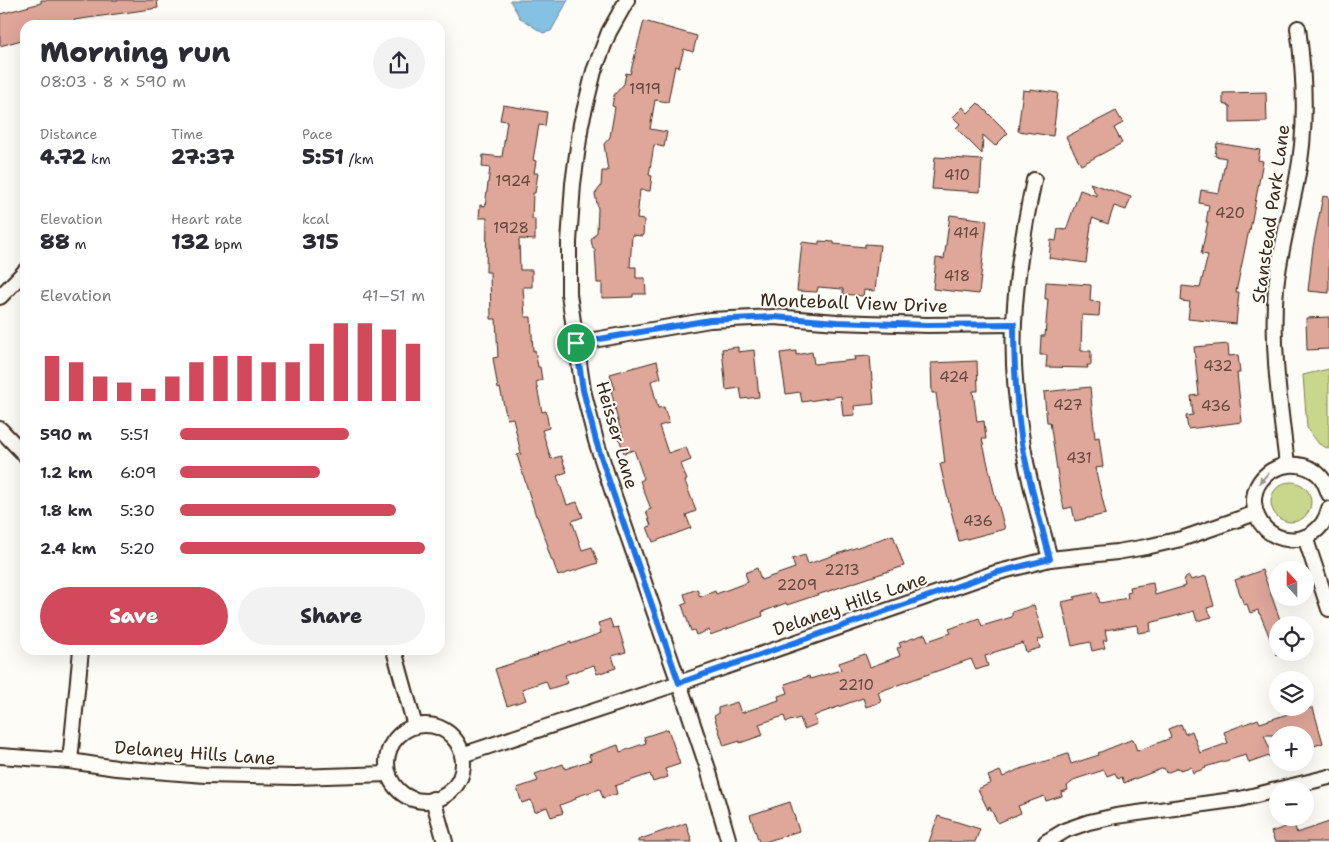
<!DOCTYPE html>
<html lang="en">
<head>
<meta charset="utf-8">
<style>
  :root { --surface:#fff; --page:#f2f2f3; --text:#2b2b33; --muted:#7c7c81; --accent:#d1495b }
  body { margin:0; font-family:"Shantell Sans",sans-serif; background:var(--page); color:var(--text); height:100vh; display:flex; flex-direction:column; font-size:19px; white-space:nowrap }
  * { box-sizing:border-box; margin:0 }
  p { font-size:16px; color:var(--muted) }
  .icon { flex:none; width:28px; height:28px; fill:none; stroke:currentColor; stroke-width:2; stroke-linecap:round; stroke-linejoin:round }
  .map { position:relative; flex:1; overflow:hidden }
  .side { position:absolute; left:20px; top:20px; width:425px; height:635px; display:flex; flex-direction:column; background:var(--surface); border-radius:15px; box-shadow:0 5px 20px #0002 }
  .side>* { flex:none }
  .needle { width:32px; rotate:339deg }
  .controls { position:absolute; left:1269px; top:561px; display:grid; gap:10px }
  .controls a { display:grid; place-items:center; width:45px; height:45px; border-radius:50%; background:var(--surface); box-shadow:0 5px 20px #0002; font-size:25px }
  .pin { position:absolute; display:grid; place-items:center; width:42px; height:42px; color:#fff; margin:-21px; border:2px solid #fff; border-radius:50%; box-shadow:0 1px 5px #0007 }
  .round { display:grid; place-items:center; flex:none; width:52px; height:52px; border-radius:26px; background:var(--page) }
  .overview { display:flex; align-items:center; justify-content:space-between; height:85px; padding:0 20px }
  h1 { font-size:28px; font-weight:800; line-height:38px }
  .metrics { display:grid; grid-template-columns:repeat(3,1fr); gap:8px; height:85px; padding:5px 20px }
  .metrics div { display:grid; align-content:center }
  .metrics b { font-size:21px; font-weight:800 }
  .metrics small { font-size:14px; font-weight:400 }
  .metrics p { font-size:14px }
  .chart { height:140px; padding:10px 20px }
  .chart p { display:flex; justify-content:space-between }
  .chart svg { width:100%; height:90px; margin-top:5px; stroke:var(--accent); stroke-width:6 }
  .primary-button { display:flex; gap:10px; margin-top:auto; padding:10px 20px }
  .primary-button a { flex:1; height:58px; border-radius:30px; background:var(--accent); color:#fff; font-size:20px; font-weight:800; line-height:58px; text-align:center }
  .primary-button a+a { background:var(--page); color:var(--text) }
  ul { padding:0 20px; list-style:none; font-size:16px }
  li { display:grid; grid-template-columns:80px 60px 1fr; align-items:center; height:38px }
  li i { height:12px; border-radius:6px; background:var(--accent) }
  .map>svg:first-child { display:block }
</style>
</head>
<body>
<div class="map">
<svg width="1329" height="842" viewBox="0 0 1329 842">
  <rect width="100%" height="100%" fill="#fdfcf7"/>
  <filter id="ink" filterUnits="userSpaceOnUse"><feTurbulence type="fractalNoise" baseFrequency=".02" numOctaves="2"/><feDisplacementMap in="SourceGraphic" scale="10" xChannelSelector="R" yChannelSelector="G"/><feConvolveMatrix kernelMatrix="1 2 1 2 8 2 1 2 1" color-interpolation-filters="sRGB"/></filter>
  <g filter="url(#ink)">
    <g fill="#c8d78b" stroke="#828054">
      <path d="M1329,369V449L1319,444L1307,428L1303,375Z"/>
      <circle cx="1291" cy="502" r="20"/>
    </g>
    <path fill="#84c1e3" stroke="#678594" d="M510,0H568L551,31L543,33L520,18Z"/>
    <g fill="#dfa69a" stroke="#3b2a1e">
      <path d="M41,0H157L158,8L74,20L75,25H25V39L0,46V14L41,3Z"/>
      <path d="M644,21L697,36L693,52L684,49L679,67L675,66L668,102L655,100L650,129L667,132L664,147L654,145L649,175L652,176L650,191L640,190L637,219L644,220L643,236L632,235L630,267H636V278H645L646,294H633V297L602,298V283H597L595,249H593L591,240L597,232L598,209L595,194L601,186L602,171H608L604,144L610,137L615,107L612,106L614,95L624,84L626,73L630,74Z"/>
      <path d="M1030,89L1058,93L1053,136L1018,131L1023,90L1030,91Z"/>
      <path d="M1266,92L1267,122L1230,123V106L1223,104V93Z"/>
      <path d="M978,103L1008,133L995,146L983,135L982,154L956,128L960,124L953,117L963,107L968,113Z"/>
      <path d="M503,105L547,112L545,126L539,125L533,160L536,161L534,173H538L535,193H533L532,219H535V240L519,239L520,270H532V287H523L525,317H531L533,351L535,350L538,367H540L542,380L536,382L542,412L546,411L549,428L542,430L551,459L561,456L567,472L557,476L567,505L577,502L583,517L572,521L582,550L592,547L598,563L558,576L553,561H552L547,547L548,546L537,516H536L517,455L521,454L513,418L507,419L500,388L498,389L493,358L498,357L496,319H491L490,272H486L487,218H479L480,205L485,206L490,168L482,167L483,155L502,157L507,121L500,120Z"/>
      <path d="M1116,111L1123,123L1114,128L1122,143L1081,165L1066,137Z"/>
      <path d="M1217,143L1260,150L1258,160L1263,161L1250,230H1249L1236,292H1239L1236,324L1188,319L1190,302L1181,301L1182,286L1200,288L1208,255L1201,254L1208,222H1206L1209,205L1199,203L1201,190L1219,193L1226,158L1215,156Z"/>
      <path d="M935,157L982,160L980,192L932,189Z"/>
      <path d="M1090,183L1131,197L1126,210L1114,206L1108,224L1092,218L1086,263L1049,258L1051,240L1056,241L1058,229L1066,230L1080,190L1097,196Z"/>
      <path d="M1323,196L1329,197V293L1308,291L1313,247Z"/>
      <path d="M950,215L987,220L979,294L933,289L936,258L944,259Z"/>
      <path d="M819,241L834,242V244L865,247V244L880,245L875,291L864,290L863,296L843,294V289L818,287L817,292L797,291L802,242L819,244Z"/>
      <path d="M1046,282L1091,285L1090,301L1100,302L1099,316L1082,315L1081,351H1091V365H1087L1088,368L1046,367L1047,355H1040L1041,336H1045L1048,299H1045Z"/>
      <path d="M1329,317V349L1307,350L1306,318Z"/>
      <path d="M1228,344L1229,356L1238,355L1240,373H1237L1242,422L1188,429L1186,416L1193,415L1191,396L1199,395L1194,347Z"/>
      <path d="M738,347V352L754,350L759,397L742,399L740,388L726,390L722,349Z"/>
      <path d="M796,351V355L812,352L814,364L855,360L854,357L870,356L874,404L854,406L855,415L843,416L841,396L802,402L800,392L786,394L780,353Z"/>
      <path d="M657,361L661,378L651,381L658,408L664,407L669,423L659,426L668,453L686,447L691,460L681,464L687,480L685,481L696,511L686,515L691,528L653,542L647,527L651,526L646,511L651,509L640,481L644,479L634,450L624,453L619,438L623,436L618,421L611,390L615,389L610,374Z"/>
      <path d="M977,361L978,391H973L977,422L984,421L986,439H982L996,500H997L1005,529L959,541L947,495L940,464L945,463L936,393H932L931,363Z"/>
      <path d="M1090,387L1095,438L1099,437L1103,467L1095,468L1106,514L1075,521L1072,507L1064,509L1060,490L1050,422H1047L1044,392Z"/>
      <path d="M893,535L904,566L787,605L786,603L762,612L763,616L710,635L709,630L696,635L694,630L691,631L682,605L687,603L684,594L697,589L700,597L715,591L716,594L748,582L745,573L757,568L761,580L795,568L792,559L805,555L808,564Z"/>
      <path d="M1262,570L1282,625H1278L1277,655L1260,614H1259L1258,610L1250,613L1247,604L1244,605L1235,580Z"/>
      <path d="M1189,576L1191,580L1206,576L1214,606L1207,608L1212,617L1197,621L1194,611L1150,623L1151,631L1138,633L1137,625L1105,630L1107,640L1103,641L1105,648L1092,651L1090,642L1072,646L1062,602L1075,599L1074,597L1097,592L1100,603L1128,598L1127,593L1131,592L1130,587L1153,583L1155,595L1186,586L1184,579Z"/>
      <path d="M1034,605L1044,638L1038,640L1040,648L1026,652L1023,643L992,653V654L985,656L988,666L976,670L971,659L878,692L881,702L866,707L863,698L821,713L814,716L817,724L804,729L800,718L786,722L784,716L759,724L763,735L740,743V741L724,746L714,716L718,714V708L737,702L741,713L779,700L778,696L788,693L785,684L809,676L810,679L841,670L839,663L865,654L870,667L900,656L897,648L901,647L899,643L925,634L928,641L951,633L949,629L979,618L982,626L1012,617V612Z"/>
      <path d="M610,619L613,628L618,627L626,652L612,656L616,668L597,674L594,665L565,675L568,683L549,689L546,681L522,689L526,700L507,706L495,669L538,655L537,654L571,642V644L601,633L598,623Z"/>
      <path d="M1293,708H1313L1323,743L1311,747L1310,743L1305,745V735H1264L1272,755L1249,763L1246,755L1205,767L1206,768L1193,773L1191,767L1180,770L1179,768L1166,773L1164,768L1124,783L1122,777L1118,779L1115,773L1107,776L1104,770L1076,779L1067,786L1068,790L1061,792L1062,796L1046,801L1044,796L1018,806L1021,813L998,823L989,806L988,810L978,789L991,783L988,776L1000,771L1003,777L1017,770L1068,754L1071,764L1099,755L1098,753L1133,739L1137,751L1171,738L1168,729L1181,724L1185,734L1192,731L1200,753L1228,743L1224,732L1258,719L1260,723L1294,712Z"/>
      <path d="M668,729L680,764L665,769L668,777L653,782L650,774L615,786L617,794L603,798L600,789L575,797L576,799L560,805L563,813L551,817L547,807L535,812L531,800L522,803L517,788L538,781L535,774L563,764L565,769L591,760L589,755L618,745L620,752L646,743L644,737Z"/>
      <path d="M790,802L799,831L765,842H759L750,815Z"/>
      <path d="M938,816L980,829L975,842H929Z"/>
      <path d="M1329,822V842H1275L1271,832L1294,824L1297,833Z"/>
      <path d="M686,823L692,842H638V840Z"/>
    </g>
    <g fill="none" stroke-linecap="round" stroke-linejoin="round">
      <defs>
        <g id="street">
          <path d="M627,0L609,32L594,71L581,124L573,184L569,242V294L583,390L596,441L613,493L679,683L708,769L729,842"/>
          <path d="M1034,180C1024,227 1016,274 1014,323C1012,362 1016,402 1022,440C1028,480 1040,520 1050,559"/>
          <path d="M0,297L25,271"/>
          <path d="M576,343L710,320L774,317L837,322L927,325L1013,324"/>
          <path d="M0,429L25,455"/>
          <path d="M1287,464C1280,406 1271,346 1276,287C1280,250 1290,215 1297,179C1307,130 1305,78 1298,28"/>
          <path d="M1329,494C1326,486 1324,479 1318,474C1294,453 1253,470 1254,502C1257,548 1318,553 1329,509"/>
          <path d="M1305,537L1329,609"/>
          <path d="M394,650L415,726"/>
          <circle cx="425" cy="763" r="38"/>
          <path d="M462,755L679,683L995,573L1050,559L1117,552L1146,547L1181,539L1256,513"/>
          <path d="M0,756L70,761L116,768L205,775L295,777L389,774"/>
          <path d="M70,761L81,650"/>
          <path d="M433,799L445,842"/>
          <path d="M1046,842L1066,830L1089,822L1116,816L1240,799L1329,777"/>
        </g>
      </defs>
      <use href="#street" stroke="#3b2a1e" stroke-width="18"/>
      <use href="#street" stroke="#fdfcf7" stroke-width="14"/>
    </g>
    <defs><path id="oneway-solid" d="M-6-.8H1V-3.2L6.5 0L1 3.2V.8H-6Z" transform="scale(1.25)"/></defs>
    <use fill="#9c938a" href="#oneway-solid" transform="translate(1264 478) rotate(131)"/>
  </g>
  <g fill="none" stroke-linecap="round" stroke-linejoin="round" filter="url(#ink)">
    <defs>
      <path id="route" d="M774,317L837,322L926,325L1014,324C1014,364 1016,404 1022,443C1029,482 1040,520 1050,559L995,573L679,683L613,493L596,441L583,390L576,343L710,320Z"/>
    </defs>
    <use href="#route" stroke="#fff" stroke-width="10"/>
    <use href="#route" stroke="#1a73e8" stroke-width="6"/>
  </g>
  <g text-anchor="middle" stroke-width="4" stroke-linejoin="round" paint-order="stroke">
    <g font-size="15" fill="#64493d">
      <text x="645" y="94">1919</text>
      <text x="957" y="180">410</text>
      <text x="513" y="186">1924</text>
      <text x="1230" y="218">420</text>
      <text x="511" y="233">1928</text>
      <text x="966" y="238">414</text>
      <text x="957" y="281">418</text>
      <text x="1218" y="371">432</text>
      <text x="954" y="382">424</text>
      <text x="1068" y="410">427</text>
      <text x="1216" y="411">436</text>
      <text x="1079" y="463">431</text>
      <text x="978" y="526">436</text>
      <text x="842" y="575">2213</text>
      <text x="797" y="590">2209</text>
      <text x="856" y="690">2210</text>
    </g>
    <g font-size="18" fill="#3b2a1e" stroke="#fdfcf7">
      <text transform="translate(1271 214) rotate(-82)" y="6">Stanstead Park Lane</text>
      <text transform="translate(854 303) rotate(2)" y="6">Monteball View Drive</text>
      <text transform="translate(617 435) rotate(74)" y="6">Heisser Lane</text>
      <text transform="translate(850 604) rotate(-19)" y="6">Delaney Hills Lane</text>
      <text transform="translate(195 753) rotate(4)" y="6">Delaney Hills Lane</text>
    </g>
  </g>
</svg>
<div class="controls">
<a><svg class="needle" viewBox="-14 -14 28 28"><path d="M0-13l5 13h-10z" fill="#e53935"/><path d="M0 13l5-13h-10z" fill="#7c7c81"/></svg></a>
<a><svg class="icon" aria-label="locate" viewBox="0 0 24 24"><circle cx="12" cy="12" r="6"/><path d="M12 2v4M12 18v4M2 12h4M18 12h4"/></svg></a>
<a><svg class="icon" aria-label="layers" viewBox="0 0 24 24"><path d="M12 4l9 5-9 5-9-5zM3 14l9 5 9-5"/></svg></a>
<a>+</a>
<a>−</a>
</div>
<div class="pin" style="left:576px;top:343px;background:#1e9e55"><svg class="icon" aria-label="arrive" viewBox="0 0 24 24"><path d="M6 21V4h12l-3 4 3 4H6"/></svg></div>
<section class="side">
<div class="overview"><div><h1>Morning run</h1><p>08:03 · 8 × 590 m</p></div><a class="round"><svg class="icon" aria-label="share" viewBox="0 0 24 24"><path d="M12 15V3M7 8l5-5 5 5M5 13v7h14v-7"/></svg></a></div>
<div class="metrics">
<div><p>Distance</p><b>4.72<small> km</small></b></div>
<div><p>Time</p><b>27:37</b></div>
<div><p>Pace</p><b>5:51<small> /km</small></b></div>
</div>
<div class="metrics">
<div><p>Elevation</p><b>88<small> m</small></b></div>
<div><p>Heart rate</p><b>132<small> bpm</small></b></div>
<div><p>kcal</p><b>315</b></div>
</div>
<div class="chart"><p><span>Elevation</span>41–51 m</p>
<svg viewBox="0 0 160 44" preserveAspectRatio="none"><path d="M5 44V22M15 44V25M25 44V32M35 44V35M45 44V38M55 44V32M65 44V25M75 44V22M85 44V22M95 44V25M105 44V25M115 44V16M125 44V6M135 44V6M145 44V9M155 44V16"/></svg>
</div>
<ul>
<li><b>590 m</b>5:51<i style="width:69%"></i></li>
<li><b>1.2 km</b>6:09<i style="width:57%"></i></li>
<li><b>1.8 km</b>5:30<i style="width:88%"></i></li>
<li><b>2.4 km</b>5:20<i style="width:100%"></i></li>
</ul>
<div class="primary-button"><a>Save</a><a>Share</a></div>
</section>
</div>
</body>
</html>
